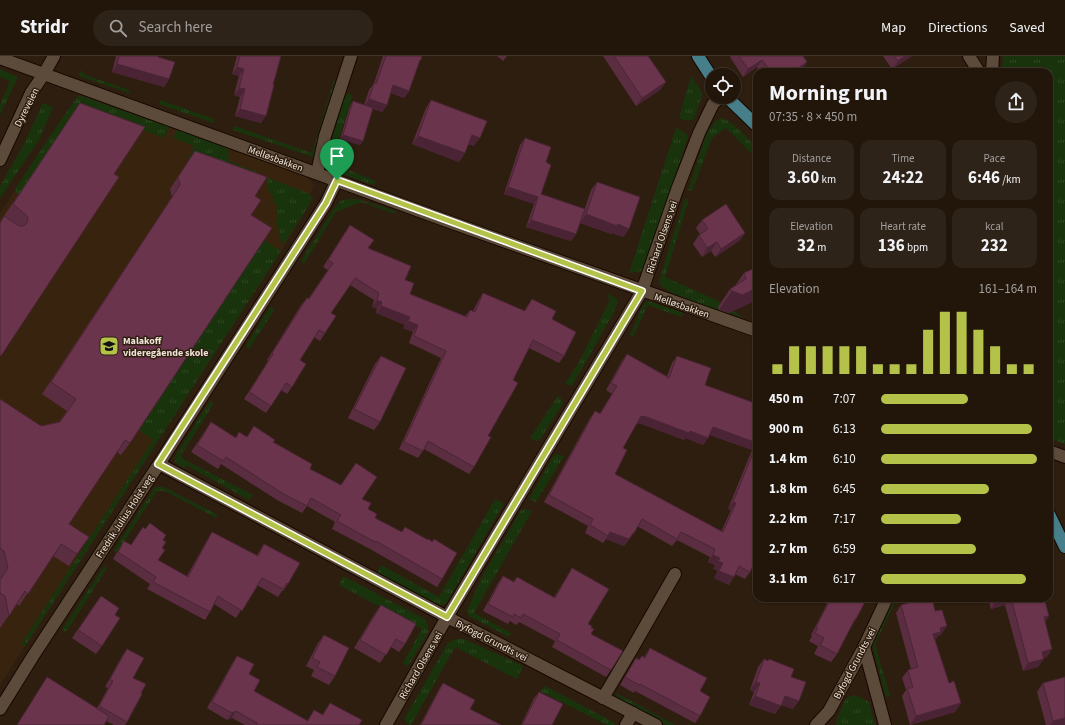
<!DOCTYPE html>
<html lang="en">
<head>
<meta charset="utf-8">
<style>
  :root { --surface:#22160b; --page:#2e2319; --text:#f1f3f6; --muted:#a29f9d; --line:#3f352c; --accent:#b4c24a }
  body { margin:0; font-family:"Source Sans 3",sans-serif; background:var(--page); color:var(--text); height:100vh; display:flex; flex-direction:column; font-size:15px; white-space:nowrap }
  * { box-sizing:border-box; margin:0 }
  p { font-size:13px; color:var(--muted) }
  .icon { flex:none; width:22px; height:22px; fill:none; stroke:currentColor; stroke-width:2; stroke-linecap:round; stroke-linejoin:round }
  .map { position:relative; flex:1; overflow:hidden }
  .panel { position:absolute; left:753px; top:12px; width:300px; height:534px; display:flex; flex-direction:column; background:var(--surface); border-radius:12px; box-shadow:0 1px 3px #0004,0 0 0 1px var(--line) }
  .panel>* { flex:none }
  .controls { position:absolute; left:705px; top:12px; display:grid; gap:8px }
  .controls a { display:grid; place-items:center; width:36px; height:36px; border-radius:50%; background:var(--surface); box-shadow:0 1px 3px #0004,0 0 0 1px var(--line); font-size:20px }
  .pin { position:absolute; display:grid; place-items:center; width:34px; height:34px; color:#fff; margin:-41px -17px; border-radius:50% 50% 50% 0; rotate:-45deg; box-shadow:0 0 4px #0007 }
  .pin .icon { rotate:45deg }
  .round { display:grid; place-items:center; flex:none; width:42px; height:42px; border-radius:21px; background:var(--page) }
  .headline { display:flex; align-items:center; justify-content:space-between; height:68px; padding:0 16px }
  h1 { font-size:22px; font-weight:700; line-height:30px }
  .metrics { display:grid; grid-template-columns:repeat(3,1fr); gap:6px; height:68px; padding:4px 16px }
  .metrics div { display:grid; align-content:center; border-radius:10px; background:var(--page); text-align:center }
  .metrics b { font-size:17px; font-weight:700 }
  .metrics small { font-size:11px; font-weight:400 }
  .metrics p { font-size:11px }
  .chart { height:112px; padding:8px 16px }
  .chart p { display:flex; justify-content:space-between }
  .chart svg { width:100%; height:72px; margin-top:4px; stroke:var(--accent); stroke-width:6 }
  ul { padding:0 16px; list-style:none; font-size:13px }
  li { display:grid; grid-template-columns:64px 48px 1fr; align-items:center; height:30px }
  li i { height:10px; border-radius:5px; background:var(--accent) }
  header { display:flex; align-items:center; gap:24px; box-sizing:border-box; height:56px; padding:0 20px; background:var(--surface); border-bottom:1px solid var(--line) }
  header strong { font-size:19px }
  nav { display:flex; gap:22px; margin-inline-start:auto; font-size:14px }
  .search { width:280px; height:36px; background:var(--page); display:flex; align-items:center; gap:10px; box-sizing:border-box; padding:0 14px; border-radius:22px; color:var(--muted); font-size:15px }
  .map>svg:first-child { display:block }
</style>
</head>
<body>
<header>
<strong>Stridr</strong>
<div class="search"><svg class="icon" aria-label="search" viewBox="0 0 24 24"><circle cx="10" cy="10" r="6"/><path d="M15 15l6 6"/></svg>Search here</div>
<nav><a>Map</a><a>Directions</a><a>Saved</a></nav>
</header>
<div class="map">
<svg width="1065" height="669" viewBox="0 0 1065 669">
  <defs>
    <pattern id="grass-tufts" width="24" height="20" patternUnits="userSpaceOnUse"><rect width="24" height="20" fill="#19340c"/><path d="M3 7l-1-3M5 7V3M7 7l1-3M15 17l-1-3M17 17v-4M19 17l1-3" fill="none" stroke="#304823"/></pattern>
  </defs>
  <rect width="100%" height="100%" fill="#2e1e0f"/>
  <path fill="#38230f" d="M79,39L307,121L314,130L310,138L313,143L281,195L0,629V157L61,64Z"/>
  <g fill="url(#grass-tufts)">
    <path d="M1003,0H1065V388L1049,382V16H1002Z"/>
    <path d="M0,13L18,21L0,59V49L10,25L0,21Z"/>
    <path d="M81,14L85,19L129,34V37L79,20Z"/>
    <path d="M691,20L702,36V40L694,63L687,65L679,62Z"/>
    <path d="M334,24L336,25L313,101L233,74L234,70L312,97Z"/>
    <path d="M347,37L353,39L331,107L376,125L374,129L333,115L326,110V104L343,46Z"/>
    <path d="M79,39L169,71L164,82L127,68L18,140L15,133L61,64Z"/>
    <path d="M160,44L214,63L213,67L159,48Z"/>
    <path d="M43,47L53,51L39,84L0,142V130L23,90Z"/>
    <path d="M722,62C736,68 746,81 757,92V103L726,72L712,82L692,135L688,134L707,76L717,64Z"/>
    <path d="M676,72L684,76L688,80L687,84L645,210L642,215L629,217Z"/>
    <path d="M177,74L228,92L229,105L255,115L259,133L187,107L194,90L173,82Z"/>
    <path d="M266,121L310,138L313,143L284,188L281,185L276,165L278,162L276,153L278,152V149H275L272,138L269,137Z"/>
    <path d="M348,143H357L396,155L395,158L362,146L336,156L304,208L301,205L335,151L340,145Z"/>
    <path d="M685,143H689L665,221L716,244L744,262L709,251L672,237L661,230L659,226L670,189Z"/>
    <path d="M263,184L281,195L25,590L21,588L153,384L138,373Z"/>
    <path d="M608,237L618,244L614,256L572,330L565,328L579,306L609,246Z"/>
    <path d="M649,245L683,257L681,261L648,249L633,281L630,279L644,247Z"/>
    <path d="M270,251L275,253L249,293L246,290Z"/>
    <path d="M558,340L561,342L563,347L540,384L537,385L530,382Z"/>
    <path d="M210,345L214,347L181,399L183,403L253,439L249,444L186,409L184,413L176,407L174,402Z"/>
    <path d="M558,398L564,400L536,446L529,443L554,399Z"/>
    <path d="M155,431H164L218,459L216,462L165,435H157L117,496L114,494Z"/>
    <path d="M495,443L502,446L503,449L453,536C449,543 447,550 438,550L377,517L381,509L439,541Z"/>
    <path d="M525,453L532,455L474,557L511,577L509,581L471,561L468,559L467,554L483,519L521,454Z"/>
    <path d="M104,510L107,512L66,576L62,574Z"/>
    <path d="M343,520L425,563L428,570V577L408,610L403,607L422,573L339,529Z"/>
    <path d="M895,542H897L875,588L890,640L886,641L872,588Z"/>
    <path d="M455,583H464L523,610L517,623L455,591L411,669H409L404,663L448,587Z"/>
    <path d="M545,630L615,667L614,669H607L540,635Z"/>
    <path d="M616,637L675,669H667L617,641Z"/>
    <path d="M854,639L861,642L869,646L875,669H836L837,663L846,642Z"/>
  </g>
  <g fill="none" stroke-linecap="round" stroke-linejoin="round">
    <defs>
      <g id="minor">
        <path d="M969,0L979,16"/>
        <path d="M0,2L447,165L757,275"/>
        <path d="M992,16L993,0"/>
        <path d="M0,104L31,37L44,18L54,0"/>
        <path d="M317,117L325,80L351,0"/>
        <path d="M1049,395L1065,401"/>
        <path d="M159,408L447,561L656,669"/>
        <path d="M864,591L885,669"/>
        <path d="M603,642L632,593L675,518"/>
        <path d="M0,653L33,600L159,408L326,147L337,124"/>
        <path d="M386,669L447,561L642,235L677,134L699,77L713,48L720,41"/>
        <path d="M626,669L633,657"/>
        <path d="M816,669L829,655L864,591L887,542"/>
      </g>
      <g id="major">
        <path d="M698,0L712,22"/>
        <path d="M727,41L757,70"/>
        <path d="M1049,458L1065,491"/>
      </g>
    </defs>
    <use href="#minor" stroke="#160800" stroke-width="14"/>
    <use href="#major" stroke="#160800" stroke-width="14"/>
    <use href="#minor" stroke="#5c4a3a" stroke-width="12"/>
    <use href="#major" stroke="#467e8a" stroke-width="12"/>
  </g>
  <g fill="#5b2d41" fill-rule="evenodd">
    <path d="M116,0H158V1L169,23L164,31L112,16Z"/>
    <path d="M237,0H281L261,67L235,60L240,41L234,39L239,20L232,18Z"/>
    <path d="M383,0H422L418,8L409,35L404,42L391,37L387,49L382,56L373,53L363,85L360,89L340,83L350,50L353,45L364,49L369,34L374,27Z"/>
    <path d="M497,0H507L503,5Z"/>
    <path d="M603,0H648L666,26L660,34L636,50Z"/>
    <path d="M731,0H803L807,6L802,13L798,16H760L757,11L743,21L730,1Z"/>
    <path d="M883,0H912L892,13Z"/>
    <path d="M431,44L474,90L468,88L465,97L459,106L412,88L426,52Z"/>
    <path d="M80,47L114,118L119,121L0,300V166L6,162L4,160Z"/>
    <path d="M525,82L546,106L541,138L581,164L591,134L597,126L629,173L623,181L612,177L611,178L580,167L576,178L571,185L526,171L534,148L504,138L520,89Z"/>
    <path d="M195,95L255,140L251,159L130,387L121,399L117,396L69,468L77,498L69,510L53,500L19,550L17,548L0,572V343L41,370L59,366L67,355L42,338L172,141L170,133Z"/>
    <path d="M702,164L745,177L739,185L715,201L711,195L702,201L693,188L699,179L700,178L696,172Z"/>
    <path d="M345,176L368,192L405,224L410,238L465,260L470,254L473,255L478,245L483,237L524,255L532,243L552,263L564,300L559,307L529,292L513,324L474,411L469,418L424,393L418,402L399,393L441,302L409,287L413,276L403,272L405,269L376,257L377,253L372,251L374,244L350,229L331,257L325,277L320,285L314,281L300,304L292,331L287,338L281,334L266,357L244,343L268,305L267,304L301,249L307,242L308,243L328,214L323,211Z"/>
    <path d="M757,211L729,257L719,254L718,251L730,233L734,231L744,217Z"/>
    <path d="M627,298L667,320L672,307L677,300L705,329L757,348V501L750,516L745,523L735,518L729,529L714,522L718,515L713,513L715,509L708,506L710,501L677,484L672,490L637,470L634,477L624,490L606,483L603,487L585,477L588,470L544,446L590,362L595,355L600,357L612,338L606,334L622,305ZM636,367L639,368V367L684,384L685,382L703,389L710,379L752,394L728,453L731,454L721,476L615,418L623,392Z"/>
    <path d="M381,300L380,366L374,374L348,362L375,308Z"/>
    <path d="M211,366L235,382L239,376L247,381L254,370L273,386L310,413L362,443L368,453L375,462L401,476L405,471L442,523L437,531L370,493L332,473L335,466L307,450L302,457L277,444L221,408L218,413L191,396Z"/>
    <path d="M212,476L257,499L264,488L288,528L283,535H282L278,541L257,529L236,562L214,548L210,556L205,564L147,533L150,528L113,503L124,485L131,489L163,484L162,492L158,504L187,520L207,484Z"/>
    <path d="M572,512L588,568L591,572V578L611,614L606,621L552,591L555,585L519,566L516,569L510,565L508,568L483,555L498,527L503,520L513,526L517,521L554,541L568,519Z"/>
    <path d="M820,542H867L856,563L851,571L837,598L831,606L814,598L818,590L809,585L812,580L811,579L827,548L819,544Z"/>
    <path d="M985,542H1044L1049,560L1045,566L1052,593L1047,601L1043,602L1038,611L1023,615L1005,549L991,553L988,542L985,543Z"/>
    <path d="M95,548L115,559L102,590L96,598L72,582Z"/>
    <path d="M381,549L405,588L399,596L391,591L380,607L354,592L375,557Z"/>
    <path d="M901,549L941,579L938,580L935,583L949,627L961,647L955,656L910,669L902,640L906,634L902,622L908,614L911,613L896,557Z"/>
    <path d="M324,579L335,620L329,629L311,620L314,614L306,610L318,587Z"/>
    <path d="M650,592L700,635V660L695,667L635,635L634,637L620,629L636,602L639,604L642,600L644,601Z"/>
    <path d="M127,593L133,622L141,637L127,666L125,669H114L106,665L104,669H17L47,621L97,652L108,632L105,631L122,600Z"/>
    <path d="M237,600L249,618L254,635L307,665L314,654L322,659L330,647L359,669H245L232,662L227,664L207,652L233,606Z"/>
    <path d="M764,603L768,605L769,603L791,621L793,653L781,649L775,658L749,649L754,636L750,634L758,611Z"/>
    <path d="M1065,621V669H1046L1037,636L1043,627Z"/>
    <path d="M443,627L470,653L501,669H420L439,633Z"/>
    <path d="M539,636L552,669H521L534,642Z"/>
  </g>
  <g fill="#4a2435">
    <path d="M905,0H912L892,13L898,5Z"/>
    <path d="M762,4L757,11L743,21L748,13Z"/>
    <path d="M807,6L802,13L798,16H792Z"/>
    <path d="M117,8L169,23L164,31L112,16Z"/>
    <path d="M237,11L244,13L239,20L232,18Z"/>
    <path d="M774,12L771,16H769L770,14Z"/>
    <path d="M666,26L660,34L636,50L642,42Z"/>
    <path d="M393,29L409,35L404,42L389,36Z"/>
    <path d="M239,32L245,33L240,41L234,39Z"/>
    <path d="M369,43L387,49L382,56L364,50Z"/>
    <path d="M240,53L266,60L261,67L235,60Z"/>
    <path d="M343,79L363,85L360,89L340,83Z"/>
    <path d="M472,79L480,82L474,90L466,87Z"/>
    <path d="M418,80L465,97L459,106L412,88Z"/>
    <path d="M508,131L538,141L534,148L504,138Z"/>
    <path d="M586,158L618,168L629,173L623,181L612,177L611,178L580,167Z"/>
    <path d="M531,164L576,178L571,185L526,171Z"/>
    <path d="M745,177L739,185L715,201L721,193Z"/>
    <path d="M717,186L711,195L702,201L707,192Z"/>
    <path d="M757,232V244L729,257L719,254L732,235Z"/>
    <path d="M377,244L382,246L377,253L372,251Z"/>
    <path d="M381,250L410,261L405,269L376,257Z"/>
    <path d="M408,265L418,269L413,276L403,272Z"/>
    <path d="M641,360H644L690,375L708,382L703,389L685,382L684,384L639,367V368L636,367Z"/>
    <path d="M713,371L757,387L752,394L708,378Z"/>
    <path d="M733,446L736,447L731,454L728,453Z"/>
    <path d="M610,476L633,477H634L624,490L606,483Z"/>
    <path d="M713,499L720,502L715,509L708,506Z"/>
    <path d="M718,505L723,507L718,515L713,513Z"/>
    <path d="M719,515L734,521L729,529L714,522Z"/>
    <path d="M1008,542H1010L1005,549L991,553L996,545Z"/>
    <path d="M1049,560L1043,568L1044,561Z"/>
    <path d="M947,570L941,579L938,580L935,584L933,578L940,572Z"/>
    <path d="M1052,593L1047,601L1036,604L1042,596Z"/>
    <path d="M1044,603L1038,611L1023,615L1028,607Z"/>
    <path d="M756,626L760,627L754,636L750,634Z"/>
    <path d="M755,640L781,650L775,658L749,649Z"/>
    <path d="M785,640L799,645L793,653L779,648Z"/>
    <path d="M961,647L955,656L910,669L916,660Z"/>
    <path d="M236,655L232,662L227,664L232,657Z"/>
    <path d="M1065,662V669H1050L1053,665Z"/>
  </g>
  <g fill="#6a344c" stroke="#4a2435">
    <path d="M119,0H158V1L175,6L169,23L117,8Z"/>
    <path d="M240,0H281L273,29H274L266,60L240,53L245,33L239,32L244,13L237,11Z"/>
    <path d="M386,0H422L421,4H420L409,35L393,29L387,49L369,43L374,27L376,28Z"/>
    <path d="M614,0H648L666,26L642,42Z"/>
    <path d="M739,0H803L807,6L792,16H777L774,12L770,14L762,4L748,13Z"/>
    <path d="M894,0H905L898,5Z"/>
    <path d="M431,44L487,65L480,82L472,79L465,97L418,80Z"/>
    <path d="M353,45L373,52L363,85L343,79Z"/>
    <path d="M80,47L145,71L114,118L119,121L1,300L0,299V167L4,160L19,170H24L27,167L28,163L27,160L13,148Z"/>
    <path d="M525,82L551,91L546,106L551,109L541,138L585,153L576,178L531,164L538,141L508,131Z"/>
    <path d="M195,95L267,121L255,140L261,144L251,159L272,172L130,387L125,384L69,468L89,481L77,498L61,488L28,538L25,535L9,560L5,540L0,537V524L8,512L4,495L0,492V343L41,370L60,366L76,343L51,326L180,129L178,121Z"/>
    <path d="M597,126L640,141L629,173L618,168L617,170L586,158Z"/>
    <path d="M726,148L745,177L721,193L717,186L707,192L699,179L708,173L702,164Z"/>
    <path d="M350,169L374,184L368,192L411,210L405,224L414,227L410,238L467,261L470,254L475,256L483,237L525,255L532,243L556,255L552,263L576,276L564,300L533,284L513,324L518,327L488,380L491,381L474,411L428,385L423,395L404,386L446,295L414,280L418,269L408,265L410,261L381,250L382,246L377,244L379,237L355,222L331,257L336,260L325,277L319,274L300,304L306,308L292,331L286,327L271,350L249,336L273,298L272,297L307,242L309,243L333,207L328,204Z"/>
    <path d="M757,211V232L742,239L732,235L730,233L746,223L744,217Z"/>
    <path d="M627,298L669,322L677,300L711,312L705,329L757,348V387L713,371L708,382L690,375L689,377L644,360V361L641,360L623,392L627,394L615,418L723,476L736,447L733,446L757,387V501L750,516L739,510L734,521L719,515L723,507L718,505L720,502L713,499L715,493L681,476L677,483L642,463L634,477H633L629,483L610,476L608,480L590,469L593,463L549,439L595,355L600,358L617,330L611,327Z"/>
    <path d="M381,300L406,312L380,366L354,353Z"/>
    <path d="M211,366L236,382L239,376L247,381L254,370L275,384L273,386L312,408L310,413L341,429L356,407L377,421L362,443L371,447L368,453L377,458L375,462L402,476L405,471L428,484L429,483L432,486L434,483L457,497L442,523L376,485L375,486L337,465L341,459L311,442L307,450L282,437L226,401L223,405L197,389Z"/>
    <path d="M150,467L166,479L163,484L166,486L162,492L165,494L158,504L188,521L212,476L258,500L264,488L300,507L288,528L287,527L283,533L262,522L242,555L218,540L210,556L153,526L156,521L118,496L124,485L131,489L143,471L145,473Z"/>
    <path d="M572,512L609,533L588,568L592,570L591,572L594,573L591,578L623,595L611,614L557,584L560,578L523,558L521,562L514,558L513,561L488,548L503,520L514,526L517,521L555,542Z"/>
    <path d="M101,540L119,552L115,559L120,562L102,590L78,574Z"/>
    <path d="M831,542H867L856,563H855L837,598L820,589L824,582L815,577L818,572L816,571Z"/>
    <path d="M926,542H932L935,555L942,554L947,570L940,572L941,576L933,578L949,627L954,625L961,647L916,660L907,632H913L908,614L918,611L901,549Z"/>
    <path d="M995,542H1008L996,545Z"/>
    <path d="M1011,542H1044L1049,560L1044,561L1052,593L1042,596L1044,603L1028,607Z"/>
    <path d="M381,549L416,568L405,588L396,583L386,599L360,584Z"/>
    <path d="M324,579L349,592L335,620L317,611L320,606L312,602Z"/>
    <path d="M650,592L707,622L700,635L710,641L700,660L640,628L639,629L625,621L636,602L639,604L642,600L645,602Z"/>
    <path d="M127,593L144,602L133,622L146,628L141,637L142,638L127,666L99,650L113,625L110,623Z"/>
    <path d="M237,600L254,608L249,618L260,624L254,635L308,665L314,654L323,659L330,647L362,664L359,669H256L257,667L236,655L232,657L212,646Z"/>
    <path d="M764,603L768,605L769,603L794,613L791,621L806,626L799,645L785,640L781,650L755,640L760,627L756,626Z"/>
    <path d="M47,621L109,660L104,669H17Z"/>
    <path d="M1065,621V662L1053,665L1043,627Z"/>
    <path d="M443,627L475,644L470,653L501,669H421Z"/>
    <path d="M539,636L563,648L552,669H522Z"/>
  </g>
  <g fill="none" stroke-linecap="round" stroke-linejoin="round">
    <defs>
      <path id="route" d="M337,124L642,235L447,561L158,408L326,147Z"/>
    </defs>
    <use href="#route" stroke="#fff" stroke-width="8"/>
    <use href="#route" stroke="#b4c24a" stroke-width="5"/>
  </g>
  <defs>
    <symbol id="school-square" viewBox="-11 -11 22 22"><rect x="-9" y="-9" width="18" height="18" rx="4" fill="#b4c24a" stroke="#2e1e0f"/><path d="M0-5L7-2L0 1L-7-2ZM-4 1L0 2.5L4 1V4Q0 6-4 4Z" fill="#111"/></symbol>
  </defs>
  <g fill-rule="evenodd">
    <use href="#school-square" x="98" y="279" width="22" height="22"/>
  </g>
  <g text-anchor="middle" stroke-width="3" stroke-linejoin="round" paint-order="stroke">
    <g font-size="10" fill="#efe4da" stroke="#2e1e0f">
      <text transform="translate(26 51) rotate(-63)" y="4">Dyreveien</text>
      <text transform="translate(276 102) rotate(20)" y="4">Melløsbakken</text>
      <text transform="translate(661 181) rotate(-71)" y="4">Richard Olsens vei</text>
      <text transform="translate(682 249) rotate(19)" y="4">Melløsbakken</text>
      <text transform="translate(124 460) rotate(-57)" y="4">Fredrik Julius Holst veg</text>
      <text transform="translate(492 584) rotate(27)" y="4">Byfogd Grundts vei</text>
      <text transform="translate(854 607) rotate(-62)" y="4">Byfogd Grundts vei</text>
      <text transform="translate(420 609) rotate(-60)" y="4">Richard Olsens vei</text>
    </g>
    <g font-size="10" font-weight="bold" fill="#efe4da" stroke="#2e1e0f" text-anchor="start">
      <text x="123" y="288">Malakoff<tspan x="123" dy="12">videregående skole</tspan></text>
    </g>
  </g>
</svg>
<div class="controls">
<a><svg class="icon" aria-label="locate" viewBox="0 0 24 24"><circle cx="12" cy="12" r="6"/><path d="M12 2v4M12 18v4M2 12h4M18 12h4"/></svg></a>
</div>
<div class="pin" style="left:337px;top:124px;background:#1e9e55"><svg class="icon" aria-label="arrive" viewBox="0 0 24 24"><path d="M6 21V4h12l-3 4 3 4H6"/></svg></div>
<section class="panel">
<div class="headline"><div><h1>Morning run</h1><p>07:35 · 8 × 450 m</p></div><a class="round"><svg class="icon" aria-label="share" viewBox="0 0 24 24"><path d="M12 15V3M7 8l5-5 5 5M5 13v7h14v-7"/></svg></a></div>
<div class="metrics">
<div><p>Distance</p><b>3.60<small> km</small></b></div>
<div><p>Time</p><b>24:22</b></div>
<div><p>Pace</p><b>6:46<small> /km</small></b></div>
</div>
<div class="metrics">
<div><p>Elevation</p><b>32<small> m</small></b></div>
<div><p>Heart rate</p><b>136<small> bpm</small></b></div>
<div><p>kcal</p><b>232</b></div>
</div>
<div class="chart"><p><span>Elevation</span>161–164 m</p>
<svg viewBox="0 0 160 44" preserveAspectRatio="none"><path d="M5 44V38M15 44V27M25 44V27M35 44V27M45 44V27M55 44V27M65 44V38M75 44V38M85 44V38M95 44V17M105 44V6M115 44V6M125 44V17M135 44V27M145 44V38M155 44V38"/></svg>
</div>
<ul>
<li><b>450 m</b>7:07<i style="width:56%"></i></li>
<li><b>900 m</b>6:13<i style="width:97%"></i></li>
<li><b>1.4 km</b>6:10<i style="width:100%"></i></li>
<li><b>1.8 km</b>6:45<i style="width:69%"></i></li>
<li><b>2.2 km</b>7:17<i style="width:51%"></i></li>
<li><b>2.7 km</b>6:59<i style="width:61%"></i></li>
<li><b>3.1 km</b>6:17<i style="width:93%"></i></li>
</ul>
</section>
</div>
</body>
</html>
